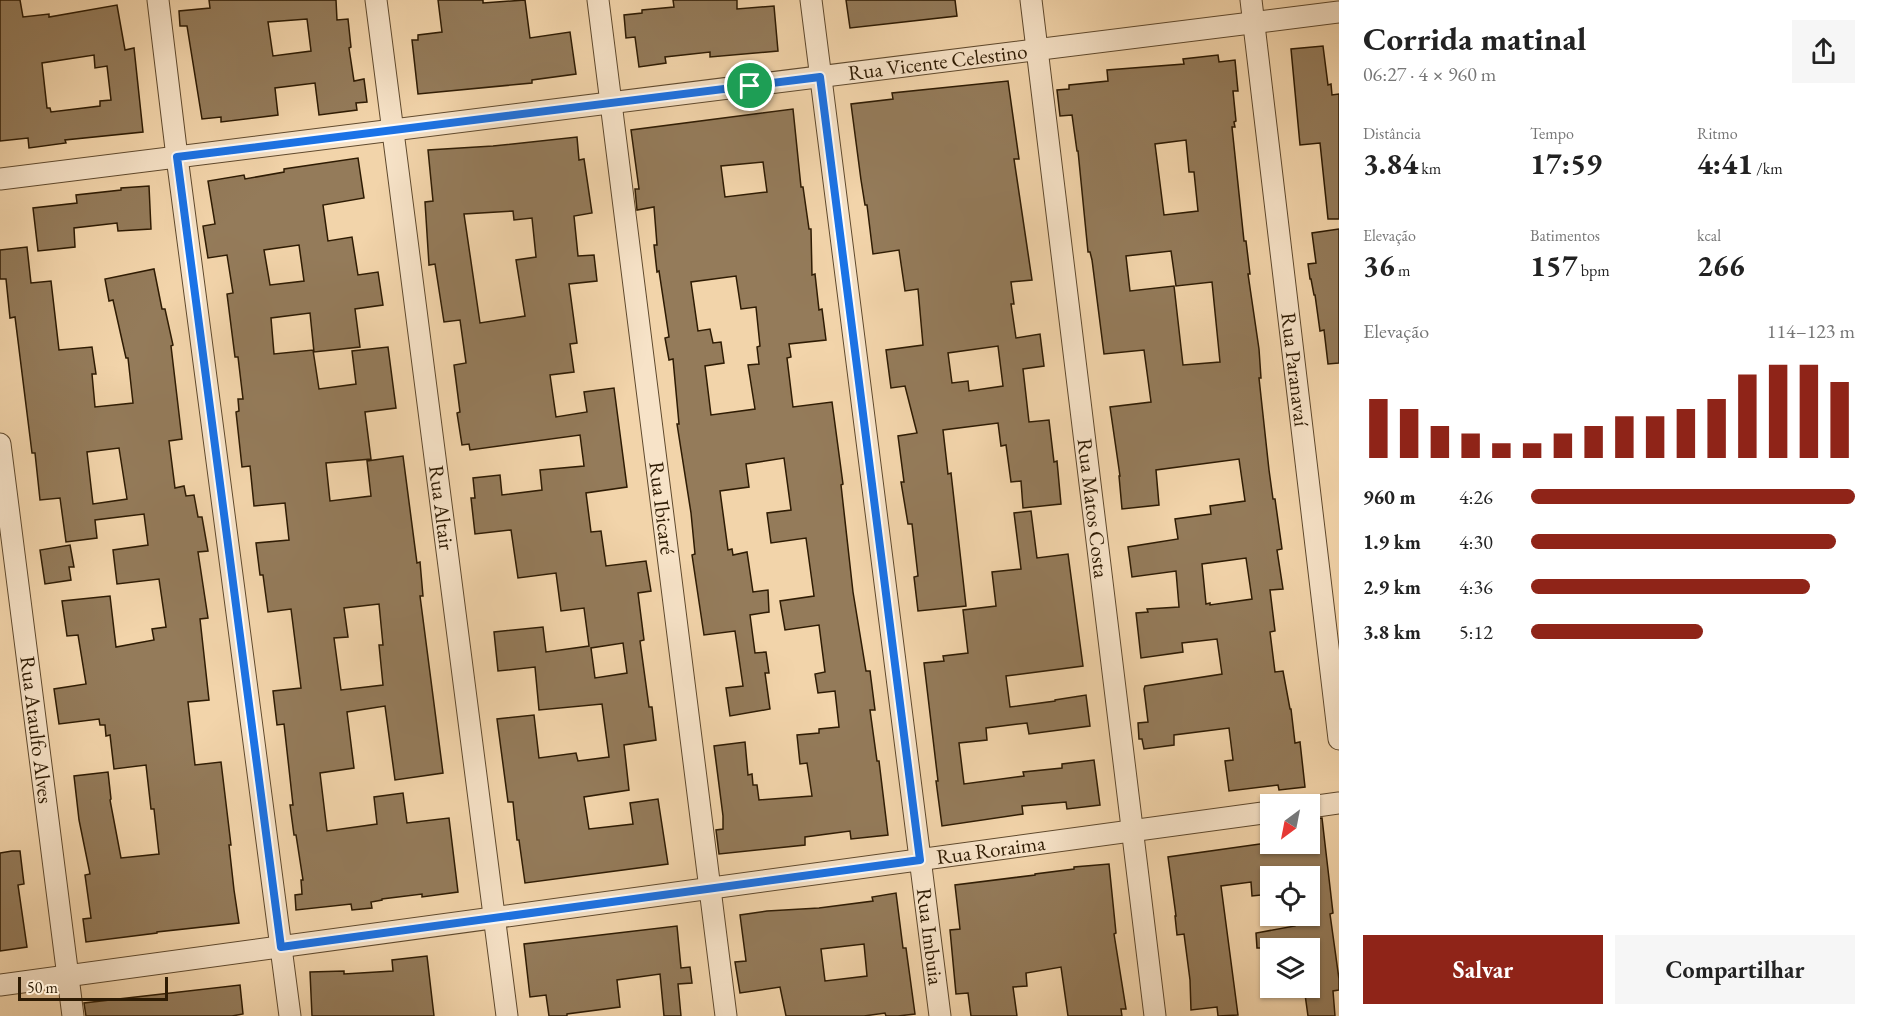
<!DOCTYPE html>
<html lang="pt">
<head>
<meta charset="utf-8">
<style>
  :root { --surface:#fff; --page:#f6f6f6; --text:#222; --muted:#767676; --accent:#8f2418 }
  body { margin:0; font-family:"EB Garamond",serif; background:var(--page); color:var(--text); height:100vh; display:flex; flex-direction:column; font-size:22px; white-space:nowrap }
  * { box-sizing:border-box; margin:0 }
  p { font-size:20px; color:var(--muted) }
  .icon { flex:none; width:33px; height:33px; fill:none; stroke:currentColor; stroke-width:2; stroke-linecap:round; stroke-linejoin:round }
  .map { position:relative; flex:1; overflow:hidden }
  .panel { display:flex; flex-direction:column; background:var(--surface); width:540px }
  .panel>* { flex:none }
  .needle { width:39px; rotate:212deg }
  .tools { position:absolute; left:1260px; top:794px; display:grid; gap:12px }
  .tools a { display:grid; place-items:center; width:60px; height:60px; border-radius:0px; background:var(--surface); box-shadow:0 2px 4px #0004; font-size:30px }
  .scale { position:absolute; left:18px; bottom:15px; width:150px; box-sizing:border-box; padding-left:6px; border:3px solid #2e1b03; border-top:0; font-size:16px; line-height:21px; white-space:nowrap; color:#2e1b03; -webkit-text-stroke:4px #f7e3c8; paint-order:stroke }
  .pin { position:absolute; display:grid; place-items:center; width:51px; height:51px; color:#fff; margin:-26px; border:3px solid #fff; border-radius:50%; box-shadow:0 2px 6px #0007 }
  .round { display:grid; place-items:center; flex:none; width:63px; height:63px; border-radius:0px; background:var(--page) }
  .summary { display:flex; align-items:center; justify-content:space-between; height:102px; padding:0 24px }
  h1 { font-size:33px; font-weight:700; line-height:45px }
  .metrics { display:grid; grid-template-columns:repeat(3,1fr); gap:9px; height:102px; padding:6px 24px }
  .metrics div { display:grid; align-content:center }
  .metrics b { font-size:30px; font-weight:700 }
  .metrics small { font-size:16px; font-weight:400 }
  .metrics p { font-size:16px }
  .chart { height:168px; padding:12px 24px }
  .chart p { display:flex; justify-content:space-between }
  .chart svg { width:100%; height:108px; margin-top:6px; stroke:var(--accent); stroke-width:6 }
  .primary-button { display:flex; gap:12px; margin-top:auto; padding:12px 24px }
  .primary-button a { flex:1; height:69px; border-radius:0px; background:var(--accent); color:#fff; font-size:24px; font-weight:700; line-height:69px; text-align:center }
  .primary-button a+a { background:var(--page); color:var(--text) }
  ul { padding:0 24px; list-style:none; font-size:20px }
  li { display:grid; grid-template-columns:96px 72px 1fr; align-items:center; height:45px }
  li i { height:15px; border-radius:8px; background:var(--accent) }
  main { display:flex; flex:1; min-height:0 }
  .map>svg:first-child { display:block }
</style>
</head>
<body>
<main>
<div class="map">
<svg width="1339" height="1016" viewBox="0 0 1339 1016">
  <rect width="100%" height="100%" fill="#f2d4aa"/>
  <filter id="stains"><feTurbulence type="fractalNoise" baseFrequency=".00333" numOctaves="4"/><feColorMatrix values="0 0 0 0 .2 0 0 0 0 .09 0 0 0 0 .02 0 0 0 .5 -.17"/></filter>
  <radialGradient id="worn" r=".72"><stop offset=".6" stop-color="#630" stop-opacity="0"/><stop offset="1" stop-color="#630" stop-opacity=".3"/></radialGradient>
  <g fill="#947b5a" stroke="#2e1b03" stroke-width="1.5" fill-rule="evenodd">
    <path d="M0,0H20L23,17L49,14V17L117,5L125,50L134,48L143,132L65,140L66,143L29,148L28,138L0,141ZM94,55L95,68L107,66L111,100L100,101V106L51,112L50,108H47L42,63Z"/>
    <path d="M209,0H336L337,20L348,19L351,47L349,48L354,81L364,79L367,102L356,103L357,110L319,115L315,83L275,88L278,115L221,122V117L202,119L187,26H180L179,11L210,8ZM307,19L311,51L273,56L268,22Z"/>
    <path d="M438,0H483V3L525,0L530,38L570,32L576,74L532,80V83L418,94L412,40H418V35L442,32Z"/>
    <path d="M673,0H737V9L774,6L778,51L710,57V52L665,57L666,63L639,67L635,37L626,38L624,15L642,13V10L674,7Z"/>
    <path d="M846,0H955L957,16L850,28Z"/>
    <path d="M1323,46L1328,85L1331,84L1332,95L1339,94V219H1328L1320,143L1300,145L1291,49Z"/>
    <path d="M1218,55L1219,62L1235,60L1238,91H1233L1236,121L1234,122L1235,127H1232L1244,241H1246L1250,274H1248L1259,349L1261,378H1259L1269,470L1273,499H1275L1282,549L1277,550L1283,589L1270,590L1275,631L1270,632L1275,672L1283,671L1290,709H1291L1295,743L1300,742L1305,787L1279,790L1278,785L1229,791L1225,761L1233,760L1229,728L1174,735V745L1144,749L1142,739H1139L1138,723L1148,722L1144,689L1145,686L1222,674L1217,639L1182,643L1183,652L1141,658L1136,613L1148,612L1147,609L1179,607L1176,571L1132,577L1128,547L1178,539L1175,519L1211,514L1210,506L1245,501L1239,459L1156,470L1159,505L1122,509L1119,476H1120L1110,407L1151,402L1144,350L1104,354L1092,260L1090,252H1088L1078,151H1077L1072,115L1060,116L1057,90L1069,89V85L1108,81L1107,70L1184,64L1183,59ZM1186,140L1189,172H1194L1198,211L1164,215L1155,144ZM1171,251L1176,286L1212,282L1220,362L1183,365L1174,286L1130,291L1126,256ZM1246,558L1252,599L1210,605V603L1206,604L1202,564Z"/>
    <path d="M1008,81L1019,159H1014L1032,280L1011,282L1014,304H1011L1016,338L1040,334L1044,366L1023,369L1029,422L1049,420L1054,462L1057,461L1061,504L1023,508L1021,481L1011,482L1006,445L1001,446L998,423L943,430L948,474L951,473L966,606L918,611L914,577L918,576L912,524H908L901,482H904L898,436L917,433L905,386L891,388L886,350L923,345L918,289L905,291L899,250L873,254L867,205H865L861,180L851,104L893,99L892,93ZM998,346L1003,386L969,391L968,381L952,383L948,353Z"/>
    <path d="M793,109L801,187H803L809,229H811L812,275L815,274L819,310L822,309L826,340L789,344L791,357L787,358L793,407L832,402L843,484L841,485L853,592L866,671H870L875,710H870L877,761H879L888,835L851,839L850,831L805,837V845L719,854L716,830L723,829V816L714,746L745,742L748,775L752,774L753,785H757L759,800L812,796L807,763L800,764L797,735L819,733V729L839,727L835,691L818,693L815,674L825,672L819,625L785,630L780,601L814,596L806,538L771,543L767,513L791,510L784,458L746,464L749,487L720,491L728,550L732,549L733,555L747,552L753,592L768,590L769,612L750,615L755,653L766,652L769,673H765L770,709L730,716L726,688L743,686L735,631L704,635L692,555L695,554L691,513L677,424H679L673,359L669,360L665,338L669,337L659,271L657,272L654,245H657L654,207L637,210L635,189H639L631,130ZM763,162L767,192L725,197L721,166ZM736,276L741,309L756,307L760,346L757,347L759,364L748,365L755,409L711,415L705,366L724,363L721,342L713,343L710,329L698,331L691,282Z"/>
    <path d="M577,137L579,160L584,159L592,213L574,216L578,256L594,255L597,281L569,284L577,343L570,344L574,372L550,375L556,417L587,412L584,392L614,388L627,487L586,493L591,532L601,531L606,566L646,561L651,591L638,593L644,640L640,641L649,707H652L656,740L624,745L629,790L584,797L589,829L633,824L630,803L658,799L668,864L525,883L519,840H517L513,802H508L497,719L534,715L539,758L576,753L578,761L609,757L602,704L539,710L535,667L498,671L494,632L543,627L546,652L589,646L584,608L561,611L556,573L518,578L511,530L475,534L471,498H475L473,478L500,475L502,495L542,490L540,470L584,466L580,435L470,450L469,444L462,445L457,413L460,412L454,365L466,363L460,320L444,322L435,264L429,265L425,202L433,201L428,150L493,146ZM513,211L514,220L532,218L536,257L516,260L525,316L480,323L464,214ZM623,643L627,673L595,678L591,648Z"/>
    <path d="M358,158L364,198L323,205L328,241L352,237L358,275L378,272L383,305L355,309L360,347L314,352L310,313L271,318L274,354L313,350L319,389L356,384L352,351L388,347L396,408L365,412L371,459L326,463L330,501L371,496L367,461L403,456L417,563L420,562L423,596H420L443,773L395,780L385,706L347,712L354,768L320,773L327,831L377,824L374,797L403,793L407,823L449,818L458,892L422,897V894L382,899V900L371,902L372,908L352,910L351,904L296,910L295,895L302,894L301,880H303L296,835H294L290,805H293L284,724L277,725L273,691L301,688L291,609L268,612L263,575H260L256,543L289,540L285,503L254,506L250,466L242,467L236,412L239,411L238,399H243L238,357H235L227,294L233,293L227,255L208,258L203,226L215,224L208,181L244,175L245,179L284,172V169ZM299,245L304,281L270,285L264,250ZM379,604L383,645H379L383,685L341,690L334,638L348,637L344,608Z"/>
    <path d="M149,186L151,229L118,231L117,223L74,228L75,247L38,251L33,208L77,203L76,195L121,190V188Z"/>
    <path d="M1339,229V363L1328,364L1324,330L1320,331L1315,295H1314L1311,279H1310L1308,264L1316,263L1312,233Z"/>
    <path d="M27,247L31,283L51,281L59,350L92,347L96,374H92L95,407L133,403L128,358H126L113,300L109,301L105,279L154,269L162,309H165L173,345L171,346L182,439L169,441L175,488L184,486L186,496L194,495L198,517H202L208,551L198,552L208,618L200,619L209,700L188,702L195,765L221,762L231,845H229L234,890L239,923L157,932V933L86,942L83,919L91,918L85,875L90,874L79,820L74,776L108,772L111,799L110,800L121,858L159,854L154,809H151L146,765L114,769L110,735L106,736L105,725H100L99,719L59,724L54,689L86,684L78,635L67,636L62,601L110,596L116,647L154,640L152,629L166,627L159,579L117,584L113,550L148,545L144,514L95,520L97,538L66,542L60,498L40,500L35,453H32L15,317L10,318L6,279H0V250ZM119,448L127,499L93,504L87,452Z"/>
    <path d="M1031,511L1037,558L1068,554L1083,666L1006,676L1010,707L1055,701V700L1086,695L1090,726L1029,734L1027,723L986,728L987,740L959,743L964,784L1024,776L1023,772L1062,768V764L1094,760L1100,805L1067,809L1066,802L1022,806L1023,814L942,826L936,781H938L924,663L944,661L943,656L968,653L963,610L996,606L992,572L1021,569L1014,513Z"/>
    <path d="M70,545L74,567H69L71,580L45,584L40,550Z"/>
    <path d="M1322,818L1333,913L1330,914L1339,979V990L1333,991L1335,1016H1308L1304,987H1310V948H1257L1256,933L1295,926L1294,915H1310V876H1270V894L1252,896L1251,882L1221,886L1238,1015L1218,1016L1217,1007L1191,1010L1190,980L1184,934L1177,935L1175,916H1176L1168,857L1267,843H1310V819Z"/>
    <path d="M12,851H20L24,884L18,885L27,947L0,951V853Z"/>
    <path d="M1109,864L1116,933L1114,934L1126,1009H1121L1122,1016H1068L1061,967L1026,973L1027,986L1013,987L1017,1016H971L968,993L956,994L950,930L960,929L955,885L1035,875V874L1074,869V867Z"/>
    <path d="M896,893L903,948H906L915,1014L898,1016H886L885,1013L864,1016H786L780,987L740,993L735,962L746,961L740,915L767,911L819,908L873,901L872,897ZM864,944L867,976L825,981L821,949Z"/>
    <path d="M677,926L681,968L690,967L692,983L678,984L681,1016H664L660,974L617,980L620,1007L567,1014V1016H549L546,995L530,997L524,944Z"/>
    <path d="M427,956L434,1016H312L310,972L344,971V974L393,971L392,960Z"/>
    <path d="M240,985L243,1014L232,1016H86L84,1003Z"/>
  </g>
  <g fill="none" stroke-linecap="round" stroke-linejoin="round">
    <defs>
      <g id="minor">
        <path d="M158,0L177,157L290,1016"/>
        <path id="s1" d="M376,0L507,1016"/>
        <path id="s2" d="M598,0L726,1016"/>
        <path id="s3" d="M811,0L940,1016"/>
        <path id="s4" d="M1031,0L1155,1016"/>
        <path id="s5" d="M1251,0L1339,739"/>
        <path id="s6" d="M0,179L1339,12"/>
        <path id="s7" d="M0,444L73,1016"/>
        <path d="M1310,807L1339,803"/>
        <path id="s8" d="M0,985L1270,812"/>
      </g>
    </defs>
    <use href="#minor" stroke="#5f492d" stroke-width="23"/>
    <use href="#minor" stroke="#f7e3c8" stroke-width="21"/>
  </g>
  <g fill="none" stroke-linecap="round" stroke-linejoin="round">
    <defs>
      <path id="route" d="M820,77L920,860L281,947L177,157Z"/>
    </defs>
    <use href="#route" stroke="#fff" stroke-width="12"/>
    <use href="#route" stroke="#1a73e8" stroke-width="8"/>
  </g>
  <g text-anchor="middle" stroke-width="6" stroke-linejoin="round" paint-order="stroke">
    <g font-size="21" fill="#2e1b03" stroke="#f7e3c8">
      <text dy="7" stroke="none"><textPath href="#s6" startOffset="945">Rua Vicente Celestino</textPath></text>
      <text dy="7" stroke="none"><textPath href="#s5" startOffset="372">Rua Paranavaí</textPath></text>
      <text dy="7" stroke="none"><textPath href="#s1" startOffset="512">Rua Altair</textPath></text>
      <text dy="7" stroke="none"><textPath href="#s2" startOffset="512">Rua Ibicaré</textPath></text>
      <text dy="7" stroke="none"><textPath href="#s4" startOffset="512">Rua Matos Costa</textPath></text>
      <text dy="7" stroke="none"><textPath href="#s7" startOffset="288">Rua Ataulfo Alves</textPath></text>
      <text dy="7" stroke="none"><textPath href="#s8" startOffset="1000">Rua Roraima</textPath></text>
      <text dy="7" stroke="none"><textPath href="#s3" startOffset="944">Rua Imbuia</textPath></text>
    </g>
  </g>
  <rect width="100%" height="100%" filter="url(#stains)"/>
  <rect width="100%" height="100%" fill="url(#worn)"/>
</svg>
<div class="tools">
<a><svg class="needle" viewBox="-14 -14 28 28"><path d="M0-13l5 13h-10z" fill="#e53935"/><path d="M0 13l5-13h-10z" fill="#767676"/></svg></a>
<a><svg class="icon" aria-label="locate" viewBox="0 0 24 24"><circle cx="12" cy="12" r="6"/><path d="M12 2v4M12 18v4M2 12h4M18 12h4"/></svg></a>
<a><svg class="icon" aria-label="layers" viewBox="0 0 24 24"><path d="M12 4l9 5-9 5-9-5zM3 14l9 5 9-5"/></svg></a>
</div>
<div class="scale">50 m</div>
<div class="pin" style="left:750px;top:86px;background:#1e9e55"><svg class="icon" aria-label="arrive" viewBox="0 0 24 24"><path d="M6 21V4h12l-3 4 3 4H6"/></svg></div>
</div>
<section class="panel">
<div class="summary"><div><h1>Corrida matinal</h1><p>06:27 · 4 × 960 m</p></div><a class="round"><svg class="icon" aria-label="share" viewBox="0 0 24 24"><path d="M12 15V3M7 8l5-5 5 5M5 13v7h14v-7"/></svg></a></div>
<div class="metrics">
<div><p>Distância</p><b>3.84<small> km</small></b></div>
<div><p>Tempo</p><b>17:59</b></div>
<div><p>Ritmo</p><b>4:41<small> /km</small></b></div>
</div>
<div class="metrics">
<div><p>Elevação</p><b>36<small> m</small></b></div>
<div><p>Batimentos</p><b>157<small> bpm</small></b></div>
<div><p>kcal</p><b>266</b></div>
</div>
<div class="chart"><p><span>Elevação</span>114–123 m</p>
<svg viewBox="0 0 160 44" preserveAspectRatio="none"><path d="M5 44V20M15 44V24M25 44V31M35 44V34M45 44V38M55 44V38M65 44V34M75 44V31M85 44V27M95 44V27M105 44V24M115 44V20M125 44V10M135 44V6M145 44V6M155 44V13"/></svg>
</div>
<ul>
<li><b>960 m</b>4:26<i style="width:100%"></i></li>
<li><b>1.9 km</b>4:30<i style="width:94%"></i></li>
<li><b>2.9 km</b>4:36<i style="width:86%"></i></li>
<li><b>3.8 km</b>5:12<i style="width:53%"></i></li>
</ul>
<div class="primary-button"><a>Salvar</a><a>Compartilhar</a></div>
</section>
</main>
</body>
</html>
